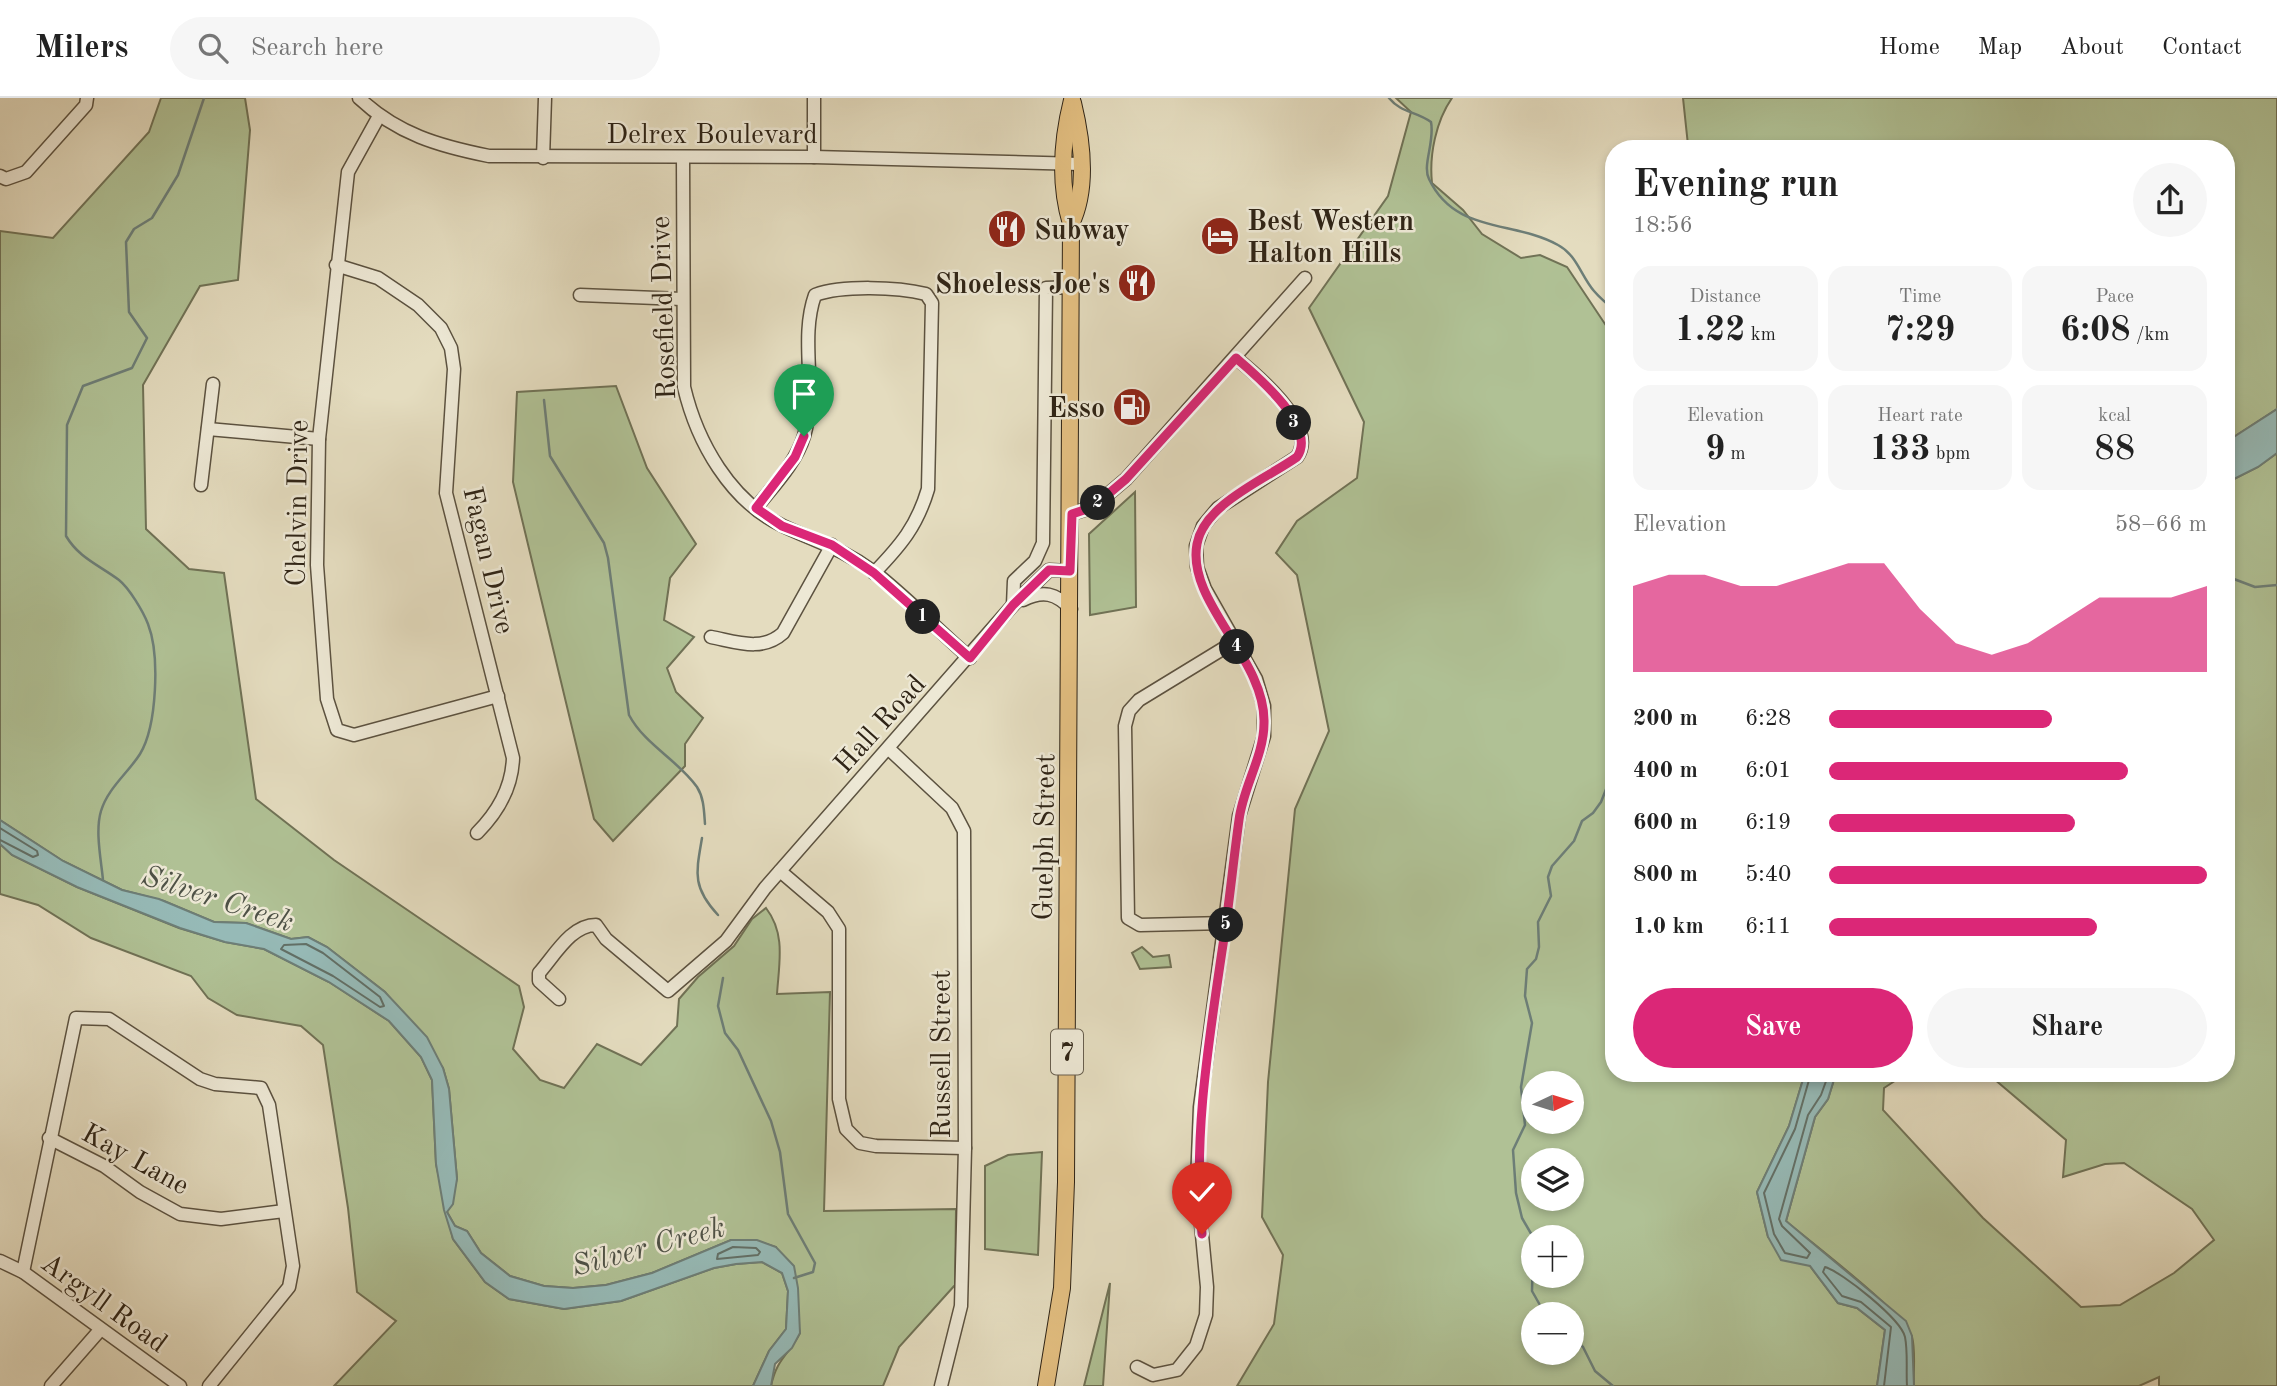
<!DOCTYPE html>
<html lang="en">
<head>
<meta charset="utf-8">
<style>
  :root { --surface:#fff; --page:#f6f6f6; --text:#222; --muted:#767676; --line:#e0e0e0; --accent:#db2777 }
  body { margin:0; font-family:"Old Standard TT",serif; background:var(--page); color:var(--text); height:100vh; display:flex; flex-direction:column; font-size:26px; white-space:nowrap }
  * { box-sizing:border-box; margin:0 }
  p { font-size:23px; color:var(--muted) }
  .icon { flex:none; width:38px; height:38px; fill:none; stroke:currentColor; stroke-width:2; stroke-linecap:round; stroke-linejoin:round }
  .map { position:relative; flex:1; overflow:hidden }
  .panel { position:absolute; left:1605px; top:42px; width:630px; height:942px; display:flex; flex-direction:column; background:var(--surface); border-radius:28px; box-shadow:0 4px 10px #0003 }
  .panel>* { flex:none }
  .needle { width:46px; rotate:86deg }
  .tools { position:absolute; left:1521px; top:973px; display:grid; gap:14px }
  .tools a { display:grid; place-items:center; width:63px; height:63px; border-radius:50%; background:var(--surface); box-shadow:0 4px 10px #0003; font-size:35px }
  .pin { position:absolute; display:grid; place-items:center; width:60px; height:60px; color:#fff; margin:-72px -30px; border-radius:50% 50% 50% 0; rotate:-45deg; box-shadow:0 0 7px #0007 }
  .pin .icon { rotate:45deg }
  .km { position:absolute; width:35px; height:35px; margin:-18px; border-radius:50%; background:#222; color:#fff; font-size:19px; line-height:35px; text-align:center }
  .round { display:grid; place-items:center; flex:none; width:74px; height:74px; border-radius:37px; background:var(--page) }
  .headline { display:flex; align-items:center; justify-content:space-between; height:119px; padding:0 28px }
  h1 { font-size:38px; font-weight:600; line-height:52px }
  .figures { display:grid; grid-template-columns:repeat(3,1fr); gap:10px; height:119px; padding:7px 28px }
  .figures div { display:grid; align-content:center; border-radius:18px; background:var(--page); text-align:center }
  .figures b { font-size:35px; font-weight:600 }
  .figures small { font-size:19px; font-weight:400 }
  .figures p { font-size:19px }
  .chart { height:196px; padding:14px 28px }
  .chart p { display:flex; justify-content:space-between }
  .chart svg { width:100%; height:126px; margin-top:7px; fill:var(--accent); opacity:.7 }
  .primary-button { display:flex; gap:14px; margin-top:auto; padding:14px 28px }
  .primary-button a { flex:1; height:80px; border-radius:42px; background:var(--accent); color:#fff; font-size:28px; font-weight:600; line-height:80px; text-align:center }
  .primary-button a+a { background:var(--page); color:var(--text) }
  ul { padding:0 28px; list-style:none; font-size:23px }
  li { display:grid; grid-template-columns:112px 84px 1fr; align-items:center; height:52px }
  li i { height:18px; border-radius:9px; background:var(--accent) }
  header { display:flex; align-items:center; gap:42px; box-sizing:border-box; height:98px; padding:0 35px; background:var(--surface); border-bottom:2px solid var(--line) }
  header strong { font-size:33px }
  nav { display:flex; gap:38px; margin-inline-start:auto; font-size:24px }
  .search { width:490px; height:63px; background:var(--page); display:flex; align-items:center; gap:18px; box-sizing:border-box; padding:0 24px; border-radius:38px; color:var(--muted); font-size:26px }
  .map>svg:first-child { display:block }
</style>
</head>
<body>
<header>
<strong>Milers</strong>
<div class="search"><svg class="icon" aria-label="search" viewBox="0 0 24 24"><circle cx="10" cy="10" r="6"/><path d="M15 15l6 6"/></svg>Search here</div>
<nav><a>Home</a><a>Map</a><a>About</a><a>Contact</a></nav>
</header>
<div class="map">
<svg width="2277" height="1288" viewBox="0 0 2277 1288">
  <rect width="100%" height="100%" fill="#e4dcbf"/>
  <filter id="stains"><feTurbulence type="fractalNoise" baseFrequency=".00286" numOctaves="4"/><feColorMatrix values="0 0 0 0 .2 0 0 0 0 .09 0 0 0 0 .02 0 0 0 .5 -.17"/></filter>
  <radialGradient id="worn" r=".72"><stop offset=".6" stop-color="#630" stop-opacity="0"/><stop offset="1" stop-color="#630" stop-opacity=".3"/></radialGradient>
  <g fill="#b0c195" stroke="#707256" stroke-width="2" fill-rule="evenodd">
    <path d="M161,0H245L250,32L238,182L200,188L143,287L146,431L189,471L224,475L256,701L334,762L519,888L524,909L513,951L540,982L564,990L597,946L641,967L677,928L679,901L698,879L734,848L752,821L766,810C786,836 779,865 777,896L830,894L824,1113L956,1111L955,1187L899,1249L883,1288H771C777,1260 788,1258 800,1235L776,1149L757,1143L731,1142L652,1175L606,1187L573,1190L544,1188L510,1178L481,1155L467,1133L455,1128L447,1114L457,1081L449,991L443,970L385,894L327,849L308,839L291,841L246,825L214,824L164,803L122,792L63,763L0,722V133L53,140L149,34Z"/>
    <path d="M1396,0H1452C1436,23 1429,57 1432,85L1463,112L1482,136L1521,160L1540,157L1567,169L1613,238L1614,975H1805L1789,1028L1757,1094L1768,1139L1810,1168L1838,1205L1857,1210L1885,1232L1877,1288H1237L1274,1226L1283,1157L1262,1119L1268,984L1295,711L1329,633L1297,477L1276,455L1297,423L1357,380L1364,324L1309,210L1388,98L1411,14ZM1533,985H1572V1024H1533ZM1533,1062H1572V1101H1533ZM1533,1139H1572V1178H1533ZM1533,1216H1572V1255H1533Z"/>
    <path d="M1683,0H2277V311L2226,344V51H1715L1688,47Z"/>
    <path d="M616,288L647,370L696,446L670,480L664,522L694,539L667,570L676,594L703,620L685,646V668L613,743L594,721L513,384L517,294Z"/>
    <path d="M2277,355V1288H2159V1279L2139,1288H1914C1913,1273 1916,1253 1912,1239C1904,1214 1811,1145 1786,1123L1815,1019L1828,1001L1836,975H1907L1884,990L1883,1012L1983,1120L2081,1209L2120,1207L2174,1175L2214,1142L2192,1111L2124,1065L2105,1066L2063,1079L2066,1042L1987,975H2226V385L2258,369Z"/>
    <path d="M1135,394L1136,509L1090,517L1089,436Z"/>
    <path d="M0,746L12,757L77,789L179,830L225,844L264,851L329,884L389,923L421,959L432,982L436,1066L453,1141L485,1184L509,1201L564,1211L621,1203L714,1170L736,1166L762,1164L782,1175L788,1193L786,1231L769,1253L753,1288H334L396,1223L357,1194L348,1110L323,947L301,928L237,917L208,900L191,878L91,840L38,807L0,796Z"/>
    <path d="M1142,849L1153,859L1169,857L1171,869L1140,871L1132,855Z"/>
    <path d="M1042,1054L1038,1157L985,1151V1068L1008,1057Z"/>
    <path d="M1110,1185L1103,1288H1084Z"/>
  </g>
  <g fill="#96bab7" stroke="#6d7e77" stroke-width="2">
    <path d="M2277,311V355L2258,369L2226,385V344Z"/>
    <path d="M0,722L63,763L122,792L159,801L214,824L246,825L291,841L308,839L327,849L385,894L427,939L443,970L449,991L457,1081L453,1106L447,1114L455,1128L467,1133L481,1155L510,1178L544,1188L573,1190L606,1187L652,1175L731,1142H757L776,1149L794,1168L798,1190L800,1235L792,1250L775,1266L771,1288H753L769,1253L786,1231L788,1193L782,1175L762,1164L736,1166L714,1170L621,1203L564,1211L509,1201L485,1184L453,1141L444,1112L436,1066L432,982L421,959L389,923L329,884L264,851L225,844L180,830L77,789L12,757L0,746Z"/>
    <path d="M1805,975H1836L1828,1001L1815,1019L1786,1123L1906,1223L1912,1238L1914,1288H1877L1885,1232L1857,1210L1838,1205L1810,1168L1781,1162L1768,1139L1757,1094L1789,1028Z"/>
  </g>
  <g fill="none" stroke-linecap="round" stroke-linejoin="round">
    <g stroke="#626f66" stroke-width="2">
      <path d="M0,730L37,753L38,757L33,759L0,742"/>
      <path d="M306,846L323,855L380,899L384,908L380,909L333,878L281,851L284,847Z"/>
      <path d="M1811,975L1795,1031L1764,1095L1774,1136L1785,1155L1807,1160L1810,1155L1782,1128L1779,1121L1808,1017L1821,997L1829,975"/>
      <path d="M733,1149L756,1150L760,1154L758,1157L717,1161L718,1156Z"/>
      <path d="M1884,1288L1891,1229L1861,1204L1842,1198L1823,1174L1825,1169C1842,1174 1901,1221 1905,1239C1908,1254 1906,1272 1907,1288"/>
    </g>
    <g stroke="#6d7e77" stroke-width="2.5">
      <path d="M1389,0C1401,15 1416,13 1431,24C1435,44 1422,67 1429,81C1455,136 1513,122 1558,147C1577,157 1581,178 1594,193C1600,200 1607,206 1614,212"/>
      <path d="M544,302L550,358L604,445L608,460L629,617C645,647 678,662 697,689C704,700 704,713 705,726"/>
      <path d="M2226,478L2255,489L2277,487"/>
      <path d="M702,740C696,775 692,789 718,817"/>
      <path d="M103,782C101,761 95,733 101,713C108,690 128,675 140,656C157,628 160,557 148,526C143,513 129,490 119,482C99,467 79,460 66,438L67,327L83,288L132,270L147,240L129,214L126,144L134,131L152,120L178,77L204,0"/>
      <path d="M723,880L718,908L725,935L738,952L771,1023L780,1054L788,1116L815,1165L813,1174L794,1180"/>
      <path d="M1533,1139L1522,1120L1516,1095L1513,1052L1525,1027L1521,989L1532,925L1525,898L1527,871L1536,861L1539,849L1538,824L1551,798L1548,779L1552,768L1574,743L1582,723L1593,715L1601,704L1614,671"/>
      <path d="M1533,1157L1532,1193L1545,1216"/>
      <path d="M1572,1239L1583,1249L1595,1273L1613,1288"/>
    </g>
    <defs>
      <g id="minor">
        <path d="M359,0C397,36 439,48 489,58L814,59L1080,66"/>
        <path d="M814,0V59"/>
        <path d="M379,18L348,74L319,341L317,467L327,601L337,632L354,637L498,598"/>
        <path d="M683,59L684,289C697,344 730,403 783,428C817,444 843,451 874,474C907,500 938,532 970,560"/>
        <path d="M543,60L545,0"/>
        <path d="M0,78L6,81L26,74L86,7L87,0"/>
        <path d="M336,167L378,180L418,207L441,230L451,250L454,271L446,395L513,660C512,689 497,715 477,735"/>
        <path d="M580,197L682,201"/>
        <path d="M208,331L319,341"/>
        <path d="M201,387L213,286"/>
        <path d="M756,410C773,388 796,365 804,338C818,292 799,242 815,197C843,187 897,189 926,196L932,205L928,391C917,428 901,447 874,475"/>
        <path d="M1071,416L1093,409L1126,381L1305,180"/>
        <path d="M1023,502C1043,492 1056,495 1071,511"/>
        <path d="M1013,507L1014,483L1035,463L1043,445L1046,190L1071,189"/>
        <path d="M711,539C737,544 762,554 783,535L832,447"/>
        <path d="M889,651L952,710L964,733L965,1050L961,1208L941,1288"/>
        <path d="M780,773L828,814L839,831V1001L846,1031L860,1045L876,1048L965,1050"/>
        <path d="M1226,825L1140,827L1128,820L1125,628L1129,613L1139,602L1234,544"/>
        <path d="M559,901L539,883V875C555,857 571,827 596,827L606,841L668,893L726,843L765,790L1013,507L1049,472L1070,473"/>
        <path d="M49,1040L104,1068L140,1094L180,1116L221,1121L284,1113"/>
        <path d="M0,1163L23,1174L180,1288"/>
        <path d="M23,1174L76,920L109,921L200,981L215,986L261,990L269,1007L293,1168L289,1189L209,1288"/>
        <path d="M1137,1269L1153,1277L1177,1272L1196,1248L1206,1217L1207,1189L1197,1084L1200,1009L1239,718L1264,638V608L1256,581L1205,491L1197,469L1196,448L1203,428L1218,410L1297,359C1319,329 1257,277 1236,260"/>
        <path d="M51,1288L100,1232"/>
      </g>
      <g id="major">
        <path d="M1071,126C1088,91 1082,42 1073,5"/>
        <path d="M1046,1288L1062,1190L1066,1084L1071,126C1059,86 1062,42 1072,2"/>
      </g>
    </defs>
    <use href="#minor" stroke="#5c5240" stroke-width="15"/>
    <use href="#major" stroke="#2f2416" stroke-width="18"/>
    <use href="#minor" stroke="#ede8d5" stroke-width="12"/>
    <use href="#major" stroke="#e2be80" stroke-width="16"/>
  </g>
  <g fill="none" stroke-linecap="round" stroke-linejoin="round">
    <defs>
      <path id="route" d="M804,338L795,359L756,410L782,428L832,447L874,475L970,560L1013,507L1049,472L1070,473L1072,416L1093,409L1126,381L1236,260C1257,278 1318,329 1297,359C1266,381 1204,406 1197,446C1186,504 1266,561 1264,625C1264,658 1243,689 1239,722C1233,765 1229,809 1222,853C1208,948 1193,1040 1202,1136"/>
    </defs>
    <use href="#route" stroke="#fff" stroke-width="14"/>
    <use href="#route" stroke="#db2777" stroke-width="9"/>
  </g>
  <defs>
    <symbol id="restaurant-disc" viewBox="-11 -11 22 22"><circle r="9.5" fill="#8f2418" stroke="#ede8d5"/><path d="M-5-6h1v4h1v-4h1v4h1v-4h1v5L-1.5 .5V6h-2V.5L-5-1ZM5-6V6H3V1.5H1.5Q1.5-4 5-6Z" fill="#fff"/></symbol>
    <symbol id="hotel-disc" viewBox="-11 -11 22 22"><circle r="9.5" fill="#8f2418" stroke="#ede8d5"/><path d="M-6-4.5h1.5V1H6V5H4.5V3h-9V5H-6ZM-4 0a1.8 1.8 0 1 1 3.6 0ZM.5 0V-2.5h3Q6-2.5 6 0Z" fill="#fff"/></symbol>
    <symbol id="fuel-disc" viewBox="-11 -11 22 22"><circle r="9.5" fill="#8f2418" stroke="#ede8d5"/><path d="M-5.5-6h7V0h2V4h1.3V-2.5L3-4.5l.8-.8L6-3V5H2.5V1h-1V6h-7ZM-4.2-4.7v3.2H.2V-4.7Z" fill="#fff"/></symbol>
  </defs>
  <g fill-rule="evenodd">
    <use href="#restaurant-disc" x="985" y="109" width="44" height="44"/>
    <use href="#hotel-disc" x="1198" y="116" width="44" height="44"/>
    <use href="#restaurant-disc" x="1115" y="163" width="44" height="44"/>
    <use href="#fuel-disc" x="1110" y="287" width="44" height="44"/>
  </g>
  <g text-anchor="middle" stroke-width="5" stroke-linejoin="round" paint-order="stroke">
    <rect fill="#ede8d5" stroke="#685f4f" stroke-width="2" x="1051" y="931.5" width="32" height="45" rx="5"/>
    <g font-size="26" font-weight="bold" fill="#2f2416">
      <text x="1067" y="963">7</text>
    </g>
    <g font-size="28" fill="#2f2416" stroke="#ede8d5">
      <text x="712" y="45">Delrex Boulevard</text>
      <text transform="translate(662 210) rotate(-92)" y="10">Rosefield Drive</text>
      <text transform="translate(296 405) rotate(-89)" y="10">Chelvin Drive</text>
      <text transform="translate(490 462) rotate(77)" y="10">Fagan Drive</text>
      <text transform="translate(879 625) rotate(-48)" y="10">Hall Road</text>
      <text transform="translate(1043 739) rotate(-89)" y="10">Guelph Street</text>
      <text transform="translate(940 956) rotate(-90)" y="10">Russell Street</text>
      <text transform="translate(136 1060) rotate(29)" y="10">Kay Lane</text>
      <text transform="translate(105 1204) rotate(36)" y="10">Argyll Road</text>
    </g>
    <g font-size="28" font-weight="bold" fill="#2f2416" stroke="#ede8d5" text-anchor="start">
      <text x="1247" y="132">Best Western<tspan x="1247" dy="32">Halton Hills</tspan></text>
      <text x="1034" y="141">Subway</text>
      <text x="1110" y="195" text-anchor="end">Shoeless Joe's</text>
      <text x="1105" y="319" text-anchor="end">Esso</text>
    </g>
    <g font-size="30" font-style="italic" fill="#4e5146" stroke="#ede8d5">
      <text transform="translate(218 800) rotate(18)" y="10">Silver Creek</text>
      <text transform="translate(648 1148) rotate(-15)" y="10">Silver Creek</text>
    </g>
  </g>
  <rect width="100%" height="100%" filter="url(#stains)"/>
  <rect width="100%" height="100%" fill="url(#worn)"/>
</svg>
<div class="tools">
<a><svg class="needle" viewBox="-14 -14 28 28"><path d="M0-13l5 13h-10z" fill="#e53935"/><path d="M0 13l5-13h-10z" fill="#767676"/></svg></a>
<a><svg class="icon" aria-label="layers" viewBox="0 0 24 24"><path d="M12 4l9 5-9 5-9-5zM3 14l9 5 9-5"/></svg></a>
<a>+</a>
<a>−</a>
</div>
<div class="pin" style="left:804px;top:338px;background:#1e9e55"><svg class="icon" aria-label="arrive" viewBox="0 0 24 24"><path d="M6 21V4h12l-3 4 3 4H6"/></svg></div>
<div class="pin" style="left:1202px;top:1136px;background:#d93025"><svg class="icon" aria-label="check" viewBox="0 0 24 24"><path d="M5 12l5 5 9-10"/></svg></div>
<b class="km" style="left:923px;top:519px">1</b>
<b class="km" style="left:1098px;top:405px">2</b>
<b class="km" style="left:1294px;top:325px">3</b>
<b class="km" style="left:1237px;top:549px">4</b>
<b class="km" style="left:1226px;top:827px">5</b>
<section class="panel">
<div class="headline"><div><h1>Evening run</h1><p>18:56</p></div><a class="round"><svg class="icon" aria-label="share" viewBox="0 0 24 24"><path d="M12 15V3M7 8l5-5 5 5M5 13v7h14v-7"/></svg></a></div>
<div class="figures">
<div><p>Distance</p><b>1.22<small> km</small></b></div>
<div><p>Time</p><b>7:29</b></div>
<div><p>Pace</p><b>6:08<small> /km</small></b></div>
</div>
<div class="figures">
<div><p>Elevation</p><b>9<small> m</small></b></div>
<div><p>Heart rate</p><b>133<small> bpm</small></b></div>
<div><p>kcal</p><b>88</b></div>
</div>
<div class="chart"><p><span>Elevation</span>58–66 m</p>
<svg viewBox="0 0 160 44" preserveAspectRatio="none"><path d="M0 44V14L10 10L20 10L30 14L40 14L50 10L60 6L70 6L80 22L90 34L100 38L110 34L120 26L130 18L140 18L150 18L160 14V44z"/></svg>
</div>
<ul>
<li><b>200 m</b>6:28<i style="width:59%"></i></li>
<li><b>400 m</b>6:01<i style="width:79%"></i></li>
<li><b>600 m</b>6:19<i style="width:65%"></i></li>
<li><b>800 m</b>5:40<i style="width:100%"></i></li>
<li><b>1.0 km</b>6:11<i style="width:71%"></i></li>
</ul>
<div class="primary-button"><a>Save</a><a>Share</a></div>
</section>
</div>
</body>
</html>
